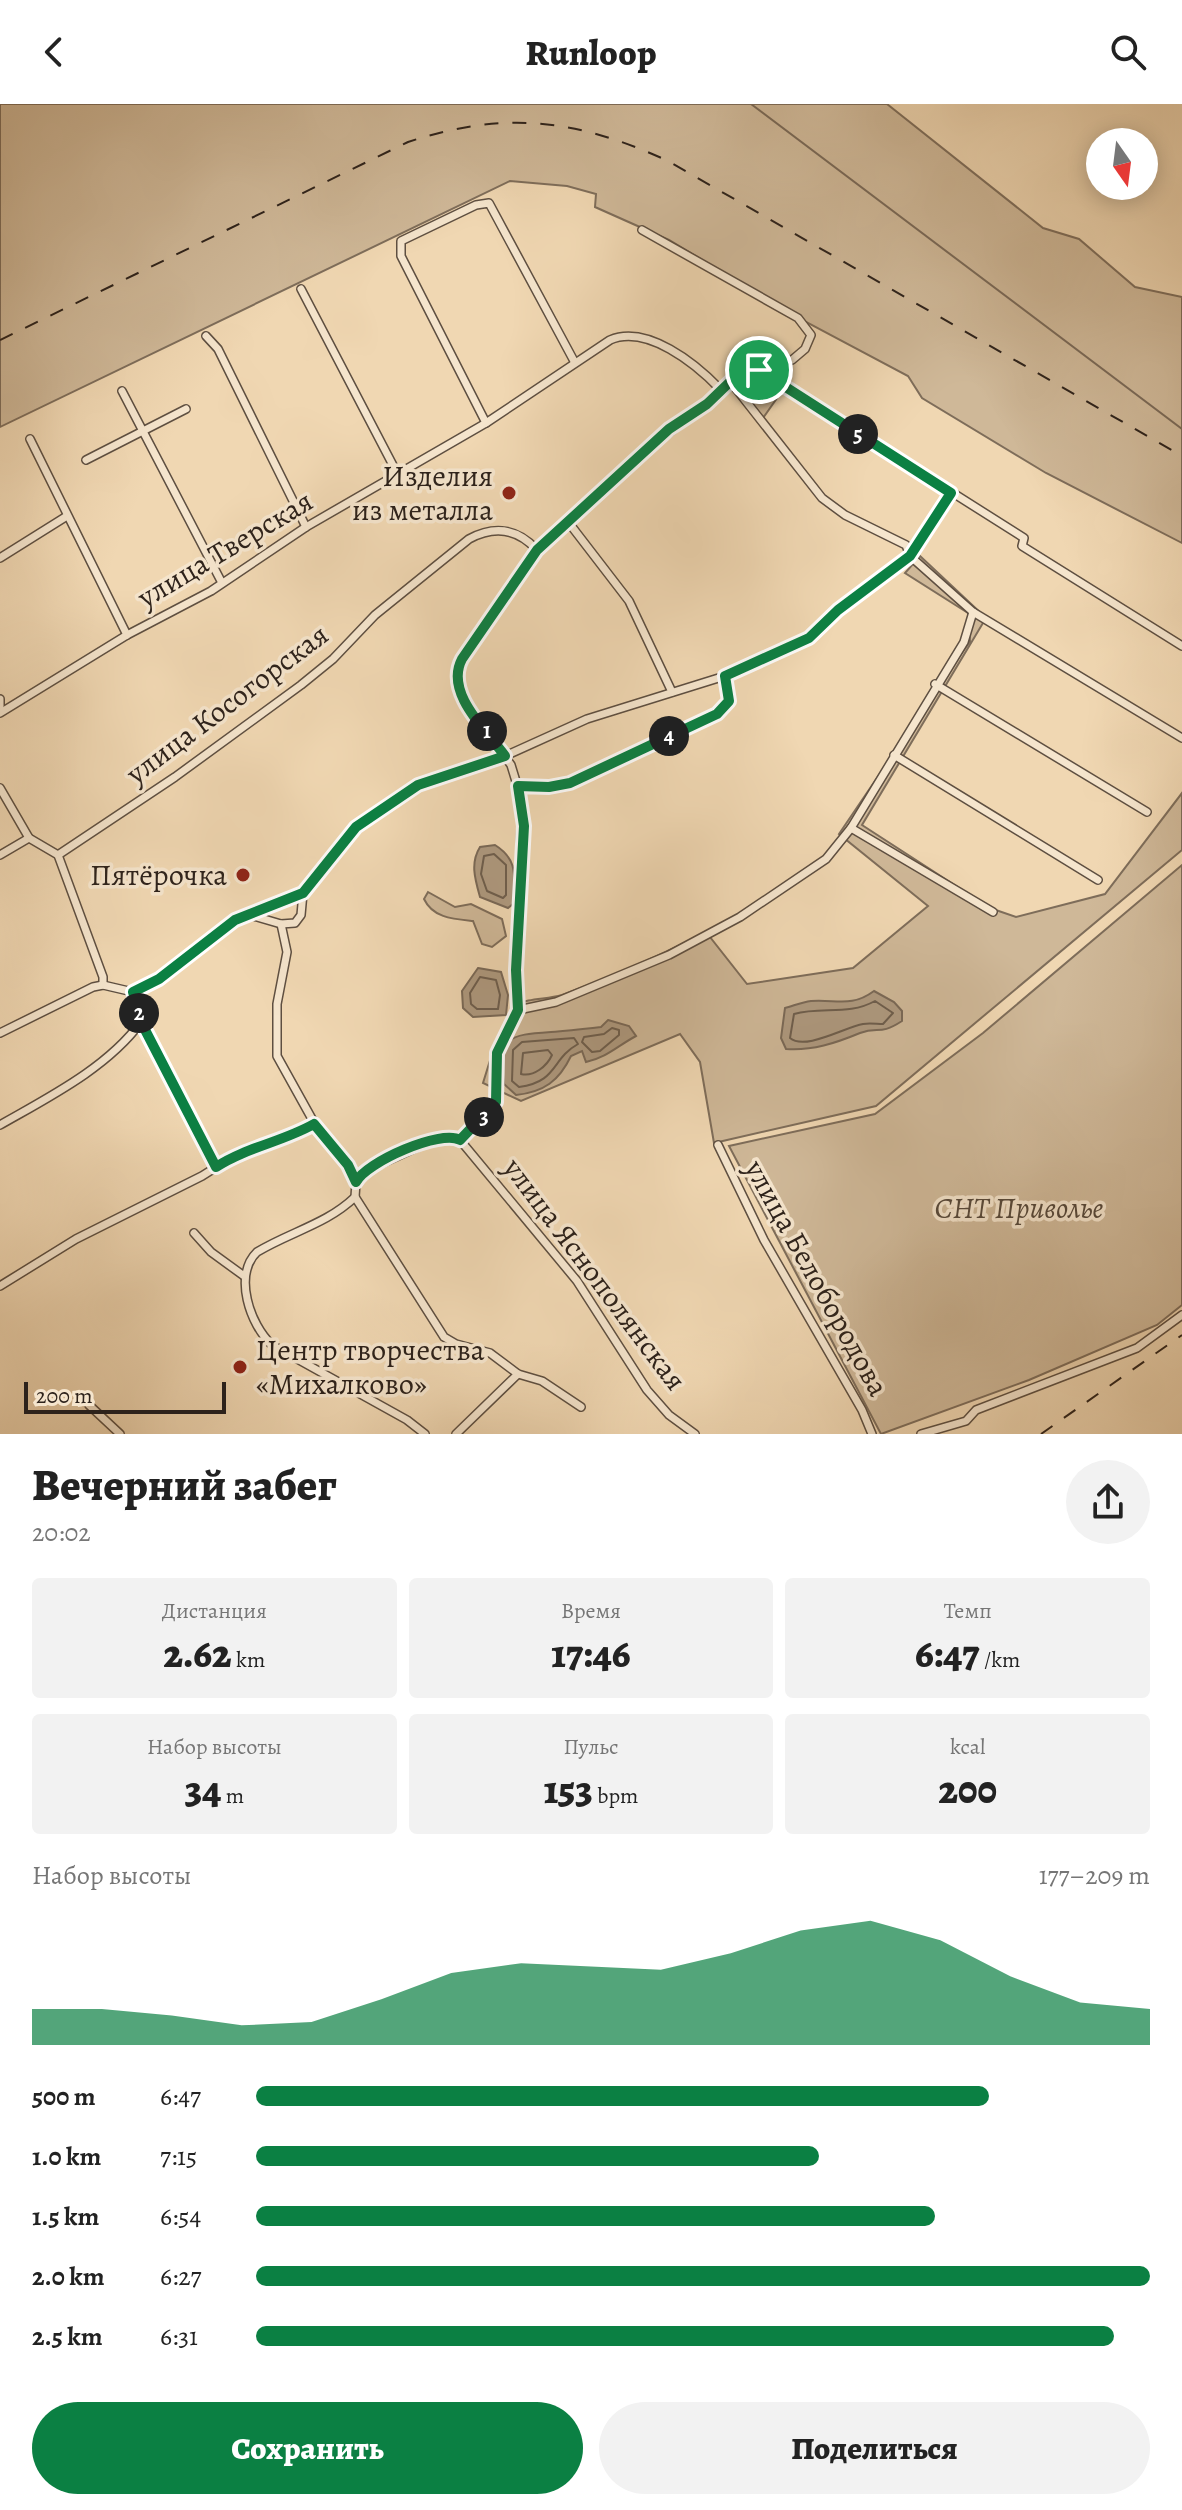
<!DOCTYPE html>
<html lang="ru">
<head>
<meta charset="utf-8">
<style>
  :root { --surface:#fff; --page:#f2f2f2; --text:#222; --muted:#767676; --accent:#0b8043 }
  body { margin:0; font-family:Alegreya,serif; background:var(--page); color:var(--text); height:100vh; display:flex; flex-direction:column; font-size:30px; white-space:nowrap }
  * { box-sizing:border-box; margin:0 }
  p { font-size:26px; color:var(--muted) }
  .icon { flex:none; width:44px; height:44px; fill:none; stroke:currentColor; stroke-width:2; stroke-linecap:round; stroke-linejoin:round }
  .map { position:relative; height:1330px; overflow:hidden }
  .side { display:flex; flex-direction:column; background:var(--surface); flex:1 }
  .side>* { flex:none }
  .needle { width:52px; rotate:166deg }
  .buttons { position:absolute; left:1086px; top:24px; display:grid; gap:16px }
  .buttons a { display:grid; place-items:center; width:72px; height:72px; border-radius:50%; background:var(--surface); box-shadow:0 4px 20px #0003; font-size:40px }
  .scale { position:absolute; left:24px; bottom:20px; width:202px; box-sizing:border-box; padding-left:8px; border:4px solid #2d221b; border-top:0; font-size:22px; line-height:28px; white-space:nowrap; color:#2d221b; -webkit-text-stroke:6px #f5e5cd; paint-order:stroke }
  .pin { position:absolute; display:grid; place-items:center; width:68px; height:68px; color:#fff; margin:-34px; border:4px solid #fff; border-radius:50%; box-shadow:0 2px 8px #0007 }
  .km { position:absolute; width:40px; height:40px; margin:-20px; border-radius:50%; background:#222; color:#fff; font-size:22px; line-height:40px; text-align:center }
  .round { display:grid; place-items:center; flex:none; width:84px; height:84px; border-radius:42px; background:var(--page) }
  .headline { display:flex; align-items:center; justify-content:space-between; height:136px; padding:0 32px }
  h1 { font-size:44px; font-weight:800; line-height:60px }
  .figures { display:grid; grid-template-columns:repeat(3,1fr); gap:12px; height:136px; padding:8px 32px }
  .figures div { display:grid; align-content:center; border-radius:8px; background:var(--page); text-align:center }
  .figures b { font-size:40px; font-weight:800 }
  .figures small { font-size:22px; font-weight:400 }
  .figures p { font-size:22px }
  .chart { height:224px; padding:16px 32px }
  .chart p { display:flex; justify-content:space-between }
  .chart svg { width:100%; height:144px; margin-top:8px; fill:var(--accent); opacity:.7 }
  .action { display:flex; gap:16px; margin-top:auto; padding:16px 32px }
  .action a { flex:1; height:92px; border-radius:48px; background:var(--accent); color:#fff; font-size:32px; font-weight:800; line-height:92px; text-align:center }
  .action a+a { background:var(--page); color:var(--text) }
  ul { padding:0 32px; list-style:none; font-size:26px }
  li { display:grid; grid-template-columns:128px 96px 1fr; align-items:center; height:60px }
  li i { height:20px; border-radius:10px; background:var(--accent) }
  header { display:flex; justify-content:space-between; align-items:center; height:104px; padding:0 32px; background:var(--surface); font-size:36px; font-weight:800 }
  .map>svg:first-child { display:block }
</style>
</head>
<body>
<header><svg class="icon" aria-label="back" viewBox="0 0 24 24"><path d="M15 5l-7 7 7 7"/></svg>Runloop<svg class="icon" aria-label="search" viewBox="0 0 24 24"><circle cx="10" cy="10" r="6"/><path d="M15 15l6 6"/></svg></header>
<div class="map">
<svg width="1182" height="1330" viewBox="0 0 1182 1330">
  <rect width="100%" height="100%" fill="#f0d7b2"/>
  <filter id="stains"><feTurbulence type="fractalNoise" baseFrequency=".0025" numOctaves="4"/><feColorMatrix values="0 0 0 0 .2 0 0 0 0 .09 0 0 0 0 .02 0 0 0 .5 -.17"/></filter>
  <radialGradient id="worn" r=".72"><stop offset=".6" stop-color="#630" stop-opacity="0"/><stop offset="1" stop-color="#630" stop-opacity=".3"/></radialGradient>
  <g fill="#cfb898" stroke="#7e6d5a" stroke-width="2">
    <path d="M0,0H887L1043,124L1079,135L1135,183L1182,193V439L1046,369L922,294L908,272L806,218L669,136L595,103L596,90L567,82L510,77L0,323Z"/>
    <path d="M760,270L782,287L763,314L736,279Z"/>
    <path d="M920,452L986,514L862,721L990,804L1016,813L1105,790L1182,689V746L876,1002L714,1039L700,958L680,930L521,997L483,979L492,950L520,915L514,902C530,893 545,896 562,891C611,873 660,852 706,828L747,880L853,864L928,802L839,730L970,537L968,509L905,469Z"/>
    <path d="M1182,761V1201L1157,1221L1029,1276L881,1330L729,1042L875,1010L983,929Z"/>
    <path d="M428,788L455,803L471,800L502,815L506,832L492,843L482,840L473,817C453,815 433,814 424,795Z"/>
  </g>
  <g fill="#ae997f" stroke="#7a6957" stroke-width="2">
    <path d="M495,741C519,756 514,773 514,799L508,804L480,793C475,775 470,759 480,743Z"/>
    <path d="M478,864L501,868L508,891L506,911L473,913L463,904L462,887Z"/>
    <path d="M874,887L894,898L902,907V917C879,932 879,922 860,929C836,939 812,947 786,945L781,934L785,904C793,902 802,898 811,897C836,895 851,904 874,887Z"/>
    <path d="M608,916L629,922L636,932C619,941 606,954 586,958L582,947L571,952C559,977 544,988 516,991L504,980C498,932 508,931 551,928C567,927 584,925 601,923Z"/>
  </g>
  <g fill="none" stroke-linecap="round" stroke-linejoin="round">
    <g stroke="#6e5e4d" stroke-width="2">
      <path d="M494,750L506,761V791L503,794L487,787L481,770L484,752Z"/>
      <path d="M480,873L496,876L500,891L498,905H477L471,900L470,889Z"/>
      <path d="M875,897L893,909L883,920C877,920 869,919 863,920C845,923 805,947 790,934L794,910C822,902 848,912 875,897Z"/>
      <path d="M612,924L619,926V931L600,947L592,948L582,938L584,933L604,930Z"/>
      <path d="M574,934L578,940C551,955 558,978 519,983L512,977L513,946L522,938Z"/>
      <path d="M548,946L552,951C547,962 534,973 521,970L523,949Z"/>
    </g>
    <path stroke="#7a6957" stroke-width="2" d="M751,0L1182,325"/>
    <defs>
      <g id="minor">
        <path d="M301,185L397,369"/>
        <path d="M206,232L218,245L306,423"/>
        <path d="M759,266L1024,434L1022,442L1182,542"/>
        <path d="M730,277L822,394L845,411L906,441L910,452L973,508L1182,634"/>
        <path d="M122,287L222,479"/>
        <path d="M486,319L401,152V137L476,101L489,99L574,257"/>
        <path d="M30,335L127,531"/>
        <path d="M86,356L186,305"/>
        <path d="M569,419L629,497L672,588"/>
        <path d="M0,454L67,412"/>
        <path d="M935,580L1147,708"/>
        <path d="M0,595V602"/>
        <path d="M0,609L127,531L211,487L306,423L486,319L610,236C647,220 696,260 720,285"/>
        <path d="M894,651L1098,776"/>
        <path d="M518,682L566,680L710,613L728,599L725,572"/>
        <path d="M0,684L29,734L58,751L103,873V881"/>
        <path d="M851,724L993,808"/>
        <path d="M0,751L29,734"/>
        <path d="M58,751L175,673L301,581L333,555L375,511L469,435C495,421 518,425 537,446"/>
        <path d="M250,811L281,820L295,819L301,811L303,789"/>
        <path d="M281,820L287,848L277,900V952L322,1033L348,1061L356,1078"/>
        <path d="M133,888L141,918L216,1063"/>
        <path d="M518,906L556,898L669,851L740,813L826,755L851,724L964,538L973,508"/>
        <path d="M0,929L93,883L103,881L133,888L159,875L235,816L294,795L303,789L356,723L423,678L505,652L587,615L725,572L806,536L838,506L910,452L951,389"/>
        <path d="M0,1021C49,993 107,964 141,918"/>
        <path d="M460,1036L496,998L497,949L518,906L516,866L522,697L511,661L459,588L458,562L537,446L629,359L707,300L734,274L792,256L805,245L811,231L798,214L642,126"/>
        <path d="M460,1036L577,1177L647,1286L669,1311L695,1330"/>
        <path d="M718,1041L764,1136L862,1306L872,1330"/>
        <path d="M355,1093L444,1233L456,1240L490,1249L518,1270L542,1277L581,1303"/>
        <path d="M194,1129L211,1148L244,1172"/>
        <path d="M0,1182L76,1135L202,1072L240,1048L282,1036L314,1020"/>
        <path d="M89,1301L120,1330"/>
        <path d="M425,1330L407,1316L272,1241C250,1221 233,1171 257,1148C290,1128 327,1120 355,1093L356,1078L363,1068L442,1032L460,1036"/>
        <path d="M456,1330L518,1270"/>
        <path d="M921,1330L966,1317L976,1306L1137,1244L1182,1211"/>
      </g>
    </defs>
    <use href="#minor" stroke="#5e4f41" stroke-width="10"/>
    <use href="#minor" stroke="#f5e5cd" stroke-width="7"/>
    <g stroke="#2d221b" stroke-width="2" stroke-dasharray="14 14" stroke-linecap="butt">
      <path d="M0,236L408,38C505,6 577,15 668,57L1182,352"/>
      <path d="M1041,1330L1182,1231"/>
    </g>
  </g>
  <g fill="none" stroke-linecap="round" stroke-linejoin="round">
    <defs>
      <path id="route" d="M759,266L951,389L910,452L838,506L809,534L725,572L729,597L717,610L570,679L549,683L518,682L524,722L516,866L518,906L497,949L496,998L460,1036C441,1025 366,1058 356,1078L348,1061L314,1020C282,1038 247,1043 216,1063L141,918L133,888L159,875L235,816L303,789L356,723L418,681L505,652C487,627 444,589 462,555L537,446L669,325L707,300L734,274Z"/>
    </defs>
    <use href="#route" stroke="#fff" stroke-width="16"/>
    <use href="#route" stroke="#0b8043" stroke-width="10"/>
  </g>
  <g fill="#8f2418" stroke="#f5e5cd" stroke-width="3">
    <circle cx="509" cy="389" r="8"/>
    <circle cx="243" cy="771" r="8"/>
    <circle cx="240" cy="1263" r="8"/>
  </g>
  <g text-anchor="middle" stroke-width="7" stroke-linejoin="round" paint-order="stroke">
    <g font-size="30" fill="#2d221b" stroke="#f5e5cd" text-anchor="end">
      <text x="493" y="382">Изделия<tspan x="493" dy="34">из металла</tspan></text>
      <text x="227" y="781">Пятёрочка</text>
      <text x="256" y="1256" text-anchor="start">Центр творчества<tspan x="256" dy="34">«Михалково»</tspan></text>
    </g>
    <g font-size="30" fill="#2d221b" stroke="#f5e5cd">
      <text transform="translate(225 445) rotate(-31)" y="10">улица Тверская</text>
      <text transform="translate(227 600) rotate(-37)" y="10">улица Косогорская</text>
      <text transform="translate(595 1170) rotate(53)" y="10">улица Яснополянская</text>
      <text transform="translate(817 1174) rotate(61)" y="10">улица Белобородова</text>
    </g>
    <g font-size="30" font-style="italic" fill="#56483a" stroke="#f5e5cd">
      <text x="1019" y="1114">СНТ Приволье</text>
    </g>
  </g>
  <rect width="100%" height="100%" filter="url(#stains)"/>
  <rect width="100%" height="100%" fill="url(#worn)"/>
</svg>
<div class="buttons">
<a><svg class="needle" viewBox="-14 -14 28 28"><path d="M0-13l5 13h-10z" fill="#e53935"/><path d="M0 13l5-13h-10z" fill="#767676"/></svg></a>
</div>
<div class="scale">200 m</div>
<div class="pin" style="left:759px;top:266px;background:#1e9e55"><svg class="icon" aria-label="arrive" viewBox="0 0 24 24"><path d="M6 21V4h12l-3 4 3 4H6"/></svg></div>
<b class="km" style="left:487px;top:627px">1</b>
<b class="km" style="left:139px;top:909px">2</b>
<b class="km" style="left:484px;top:1013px">3</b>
<b class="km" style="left:669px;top:632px">4</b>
<b class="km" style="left:858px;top:330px">5</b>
</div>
<section class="side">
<div class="headline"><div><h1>Вечерний забег</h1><p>20:02</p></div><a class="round"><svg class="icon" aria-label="share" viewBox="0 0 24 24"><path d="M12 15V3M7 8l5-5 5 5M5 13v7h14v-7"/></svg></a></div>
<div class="figures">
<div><p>Дистанция</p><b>2.62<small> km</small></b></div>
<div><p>Время</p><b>17:46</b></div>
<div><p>Темп</p><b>6:47<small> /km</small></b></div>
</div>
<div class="figures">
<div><p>Набор высоты</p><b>34<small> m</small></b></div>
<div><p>Пульс</p><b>153<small> bpm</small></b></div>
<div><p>kcal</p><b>200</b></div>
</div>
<div class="chart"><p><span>Набор высоты</span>177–209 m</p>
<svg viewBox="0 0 160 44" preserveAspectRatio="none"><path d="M0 44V33L10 33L20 35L30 38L40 37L50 30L60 22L70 19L80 20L90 21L100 16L110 9L120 6L130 12L140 23L150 31L160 33V44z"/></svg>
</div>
<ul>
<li><b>500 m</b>6:47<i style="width:82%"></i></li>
<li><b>1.0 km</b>7:15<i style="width:63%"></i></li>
<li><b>1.5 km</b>6:54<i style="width:76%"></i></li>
<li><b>2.0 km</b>6:27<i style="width:100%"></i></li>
<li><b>2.5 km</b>6:31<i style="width:96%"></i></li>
</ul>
<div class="action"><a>Сохранить</a><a>Поделиться</a></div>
</section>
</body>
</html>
